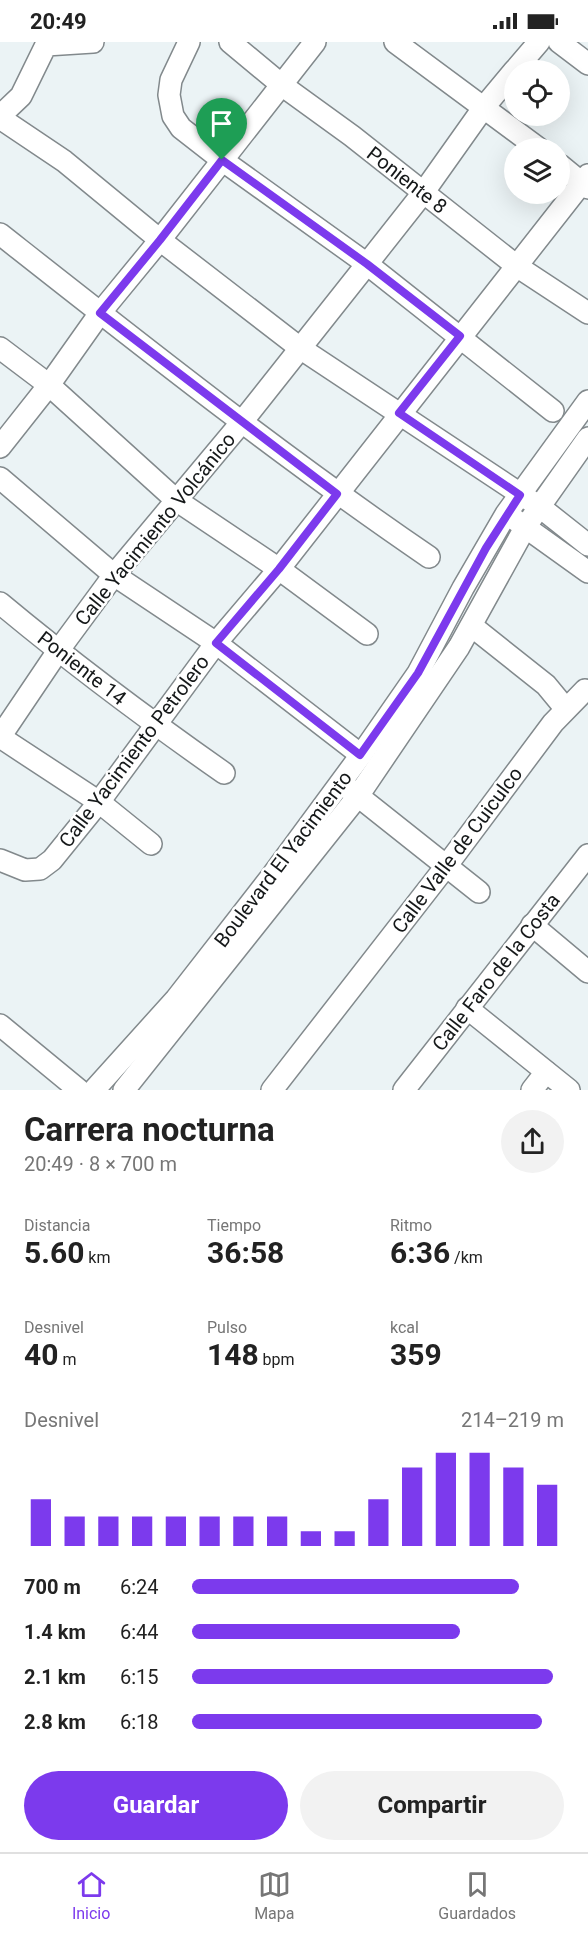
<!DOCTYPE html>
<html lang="es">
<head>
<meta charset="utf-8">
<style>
  :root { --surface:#fff; --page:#f2f2f2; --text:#222; --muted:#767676; --line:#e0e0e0; --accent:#7c3aed }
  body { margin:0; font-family:Roboto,sans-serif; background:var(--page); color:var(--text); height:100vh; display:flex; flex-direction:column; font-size:22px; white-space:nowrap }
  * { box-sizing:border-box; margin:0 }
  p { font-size:20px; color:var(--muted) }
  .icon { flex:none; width:33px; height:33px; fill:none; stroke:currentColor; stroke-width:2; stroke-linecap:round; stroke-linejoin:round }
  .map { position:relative; height:1048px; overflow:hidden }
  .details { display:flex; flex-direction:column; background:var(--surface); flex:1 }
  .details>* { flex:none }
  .buttons { position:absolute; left:504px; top:18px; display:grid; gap:12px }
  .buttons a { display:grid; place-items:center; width:66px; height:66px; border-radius:50%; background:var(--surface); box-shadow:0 6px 24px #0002; font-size:30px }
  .pin { position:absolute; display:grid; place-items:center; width:51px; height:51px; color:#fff; margin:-62px -26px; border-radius:50% 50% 50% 0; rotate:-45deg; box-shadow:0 0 6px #0007 }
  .pin .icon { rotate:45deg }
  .round { display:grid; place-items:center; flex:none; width:63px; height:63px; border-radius:32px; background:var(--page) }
  .headline { display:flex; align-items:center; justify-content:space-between; height:102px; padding:0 24px }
  h1 { font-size:33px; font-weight:700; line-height:45px }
  .figures { display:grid; grid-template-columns:repeat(3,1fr); gap:9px; height:102px; padding:6px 24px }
  .figures div { display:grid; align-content:center }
  .figures b { font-size:30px; font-weight:700 }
  .figures small { font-size:16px; font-weight:400 }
  .figures p { font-size:16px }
  .chart { height:168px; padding:12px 24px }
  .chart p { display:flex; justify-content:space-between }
  .chart svg { width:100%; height:108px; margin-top:6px; stroke:var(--accent); stroke-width:6 }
  .primary-button { display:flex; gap:12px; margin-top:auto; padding:12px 24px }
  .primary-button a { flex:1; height:69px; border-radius:36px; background:var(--accent); color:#fff; font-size:24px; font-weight:700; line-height:69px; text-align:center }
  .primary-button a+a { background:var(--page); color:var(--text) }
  ul { padding:0 24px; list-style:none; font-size:20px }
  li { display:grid; grid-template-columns:96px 72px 1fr; align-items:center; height:45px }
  li i { height:15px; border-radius:8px; background:var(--accent) }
  .status { display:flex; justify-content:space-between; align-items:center; height:42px; padding:0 30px; background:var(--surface); direction:ltr }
  .status svg { height:16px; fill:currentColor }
  .tab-bar { display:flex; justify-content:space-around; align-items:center; height:84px; border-top:2px solid var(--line); background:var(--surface); font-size:16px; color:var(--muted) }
  .tab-bar a { display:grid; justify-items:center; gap:3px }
  .tab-bar .selected { color:var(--accent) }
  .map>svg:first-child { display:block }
</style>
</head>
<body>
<div class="status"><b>20:49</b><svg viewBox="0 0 49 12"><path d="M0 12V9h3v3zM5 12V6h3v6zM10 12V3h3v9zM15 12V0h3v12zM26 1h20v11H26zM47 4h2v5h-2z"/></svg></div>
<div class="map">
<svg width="588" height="1048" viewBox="0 0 588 1048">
  <rect width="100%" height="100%" fill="#ebf3f5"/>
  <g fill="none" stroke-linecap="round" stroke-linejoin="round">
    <defs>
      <g id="minor">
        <path d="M189,0L171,38L169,53L173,74L181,86L222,118L367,222L553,369"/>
        <path d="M230,0L283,44L352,94L518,225L588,271"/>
        <path d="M395,0L538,106"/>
        <path d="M559,0L588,22"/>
        <path d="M515,28L539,0"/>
        <path d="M0,74L21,54L46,3L93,0"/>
        <path d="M0,76L64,119L160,198L300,306L540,465L588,503"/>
        <path d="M560,123L588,146"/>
        <path d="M0,192C141,303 281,414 429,515"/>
        <path d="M0,306L49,343L176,458L279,527L367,592"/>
        <path d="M0,405L49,343L100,271L160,198L315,0"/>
        <path d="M0,436L114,533L216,601L361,713"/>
        <path d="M514,477L588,530"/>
        <path d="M0,561C72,621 147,677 224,731"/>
        <path d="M473,585L546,643L565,666"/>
        <path d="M0,695L58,609L114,533L241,381L367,222L423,151L484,65L514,29"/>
        <path d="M0,695L99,760L151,802"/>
        <path d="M348,746L479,850"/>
        <path d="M0,818L25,828L40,827L52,818L99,760L216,601L279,527L588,133"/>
        <path d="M532,883L588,930"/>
        <path d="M467,966L569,1048"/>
        <path d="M0,983L79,1048"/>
        <path d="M94,1048L176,957L271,835L361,713L418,631L463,546L506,472L588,359"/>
        <path d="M124,1048L358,754L459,605L526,484L588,396"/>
        <path d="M272,1048L447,823L553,681L585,648"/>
        <path d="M404,1048L588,813"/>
        <path d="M532,1048L546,1030"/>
      </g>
    </defs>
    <use href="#minor" stroke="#82898c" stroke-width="24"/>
    <use href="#minor" stroke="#fff" stroke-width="21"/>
  </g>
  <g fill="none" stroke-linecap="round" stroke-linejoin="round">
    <defs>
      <path id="route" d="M222,118L367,222L460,294L399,371L520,453L486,506L418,631L360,713L216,601L279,527L337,452L100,271L160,198Z"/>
    </defs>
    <use href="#route" stroke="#fff" stroke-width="12"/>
    <use href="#route" stroke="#7c3aed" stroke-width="8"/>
  </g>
  <g text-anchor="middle" stroke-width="5" stroke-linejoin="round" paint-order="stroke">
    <g font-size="20" fill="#151819" stroke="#fff">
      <text transform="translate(407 138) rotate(38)" y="7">Poniente 8</text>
      <text transform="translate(155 487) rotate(-51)" y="7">Calle Yacimiento Volcánico</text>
      <text transform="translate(82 626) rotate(38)" y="7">Poniente 14</text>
      <text transform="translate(134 709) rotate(-53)" y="7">Calle Yacimiento Petrolero</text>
      <text transform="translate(457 808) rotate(-53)" y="7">Calle Valle de Cuiculco</text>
      <text transform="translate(283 817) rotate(-53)" y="7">Boulevard El Yacimiento</text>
      <text transform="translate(496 930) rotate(-52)" y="7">Calle Faro de la Costa</text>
    </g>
  </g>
</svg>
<div class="buttons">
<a><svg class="icon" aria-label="locate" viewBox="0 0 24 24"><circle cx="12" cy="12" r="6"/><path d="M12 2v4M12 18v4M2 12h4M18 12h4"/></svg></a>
<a><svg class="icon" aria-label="layers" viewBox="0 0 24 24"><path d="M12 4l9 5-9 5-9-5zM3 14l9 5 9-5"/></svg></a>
</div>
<div class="pin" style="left:222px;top:118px;background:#1e9e55"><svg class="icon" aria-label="arrive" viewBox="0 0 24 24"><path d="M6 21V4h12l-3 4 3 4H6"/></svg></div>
</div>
<section class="details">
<div class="headline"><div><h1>Carrera nocturna</h1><p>20:49 · 8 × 700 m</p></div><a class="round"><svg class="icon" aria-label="share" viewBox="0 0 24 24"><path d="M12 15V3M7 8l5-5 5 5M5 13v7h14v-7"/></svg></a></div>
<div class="figures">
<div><p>Distancia</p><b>5.60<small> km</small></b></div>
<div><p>Tiempo</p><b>36:58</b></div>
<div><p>Ritmo</p><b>6:36<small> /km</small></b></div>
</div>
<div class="figures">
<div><p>Desnivel</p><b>40<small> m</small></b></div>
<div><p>Pulso</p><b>148<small> bpm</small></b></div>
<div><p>kcal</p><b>359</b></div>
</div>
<div class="chart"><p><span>Desnivel</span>214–219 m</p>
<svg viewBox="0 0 160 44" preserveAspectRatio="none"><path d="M5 44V25M15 44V32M25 44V32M35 44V32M45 44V32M55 44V32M65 44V32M75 44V32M85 44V38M95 44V38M105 44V25M115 44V12M125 44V6M135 44V6M145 44V12M155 44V19"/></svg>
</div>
<ul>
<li><b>700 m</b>6:24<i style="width:88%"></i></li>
<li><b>1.4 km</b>6:44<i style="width:72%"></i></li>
<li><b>2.1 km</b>6:15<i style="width:97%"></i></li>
<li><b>2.8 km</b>6:18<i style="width:94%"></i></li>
</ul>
<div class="primary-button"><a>Guardar</a><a>Compartir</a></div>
</section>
<nav class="tab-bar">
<a class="selected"><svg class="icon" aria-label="home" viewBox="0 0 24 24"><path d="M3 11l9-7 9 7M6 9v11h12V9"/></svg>Inicio</a>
<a><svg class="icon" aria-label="map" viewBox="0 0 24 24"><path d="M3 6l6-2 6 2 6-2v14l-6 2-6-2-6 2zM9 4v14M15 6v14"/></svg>Mapa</a>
<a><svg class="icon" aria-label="saved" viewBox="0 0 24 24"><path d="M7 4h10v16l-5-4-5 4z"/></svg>Guardados</a>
</nav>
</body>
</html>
